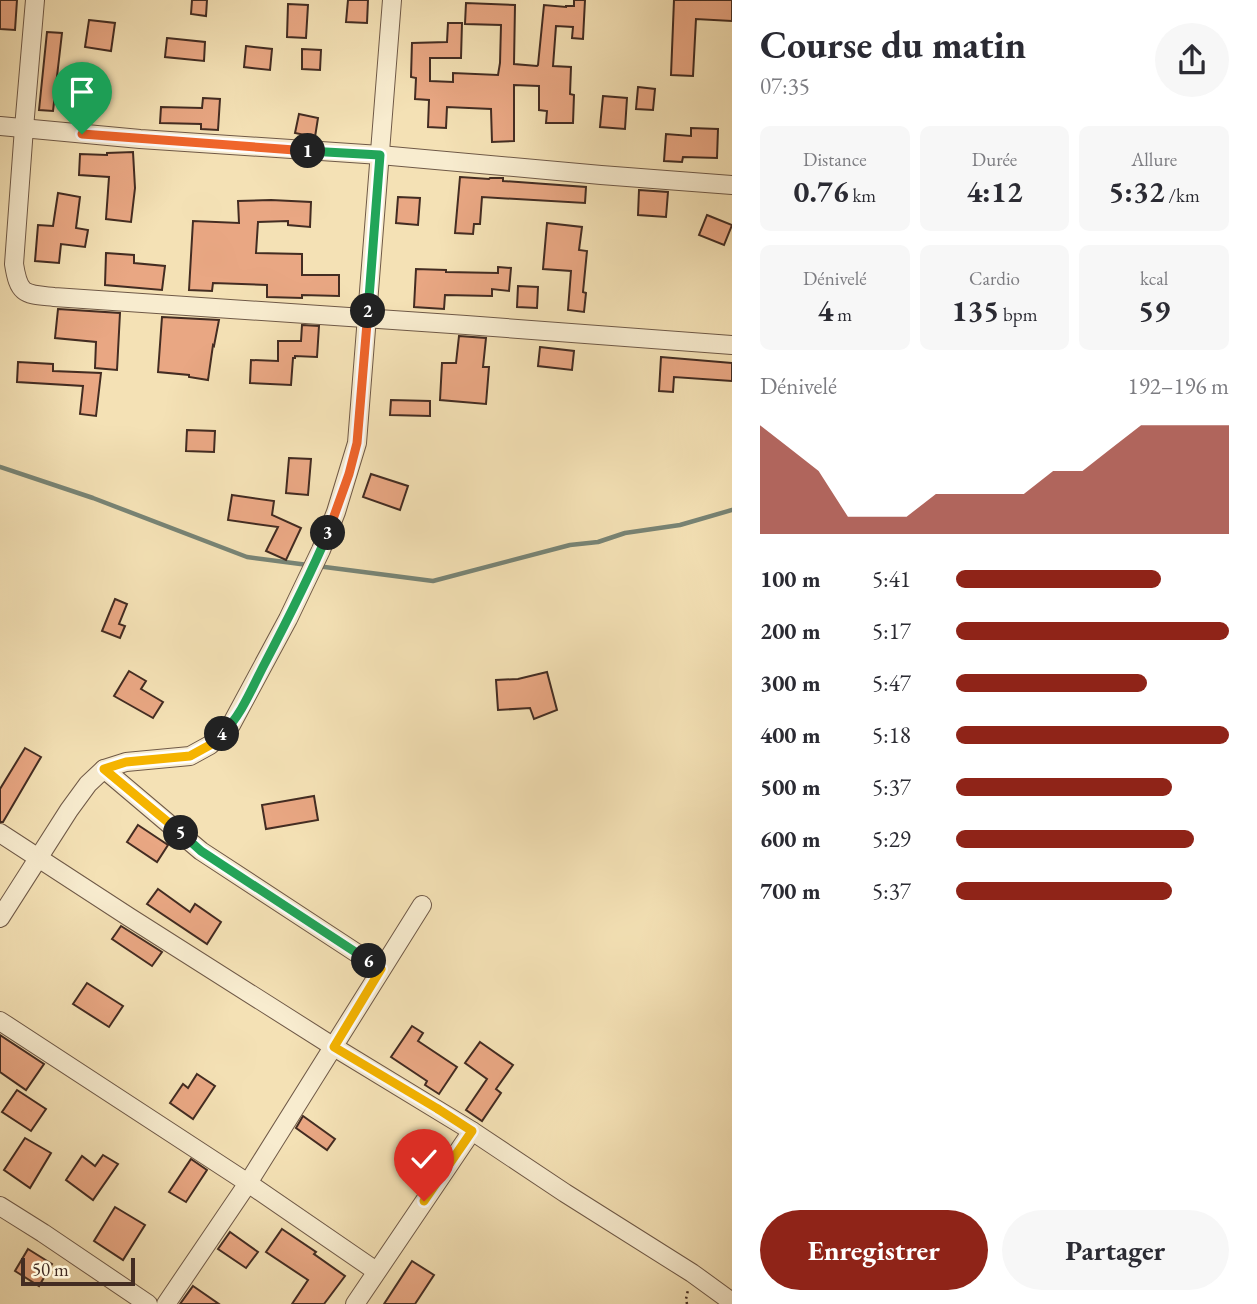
<!DOCTYPE html>
<html lang="fr">
<head>
<meta charset="utf-8">
<style>
  :root { --surface:#fff; --page:#f7f7f7; --text:#2b2b33; --muted:#7c7c81; --accent:#8f2418 }
  body { margin:0; font-family:"EB Garamond",serif; background:var(--page); color:var(--text); height:100vh; display:flex; flex-direction:column; font-size:26px; white-space:nowrap }
  * { box-sizing:border-box; margin:0 }
  p { font-size:23px; color:var(--muted) }
  .icon { flex:none; width:38px; height:38px; fill:none; stroke:currentColor; stroke-width:2; stroke-linecap:round; stroke-linejoin:round }
  .map { position:relative; flex:1; overflow:hidden }
  .drawer { display:flex; flex-direction:column; background:var(--surface); width:525px }
  .drawer>* { flex:none }
  .scale { position:absolute; left:21px; bottom:18px; width:114px; box-sizing:border-box; padding-left:7px; border:4px solid #432c22; border-top:0; font-size:19px; line-height:24px; white-space:nowrap; color:#432c22; -webkit-text-stroke:5px #f8eccf; paint-order:stroke }
  .pin { position:absolute; display:grid; place-items:center; width:60px; height:60px; color:#fff; margin:-72px -30px; border-radius:50% 50% 50% 0; rotate:-45deg; box-shadow:0 0 7px #0007 }
  .pin .icon { rotate:45deg }
  .km { position:absolute; width:35px; height:35px; margin:-18px; border-radius:50%; background:#222; color:#fff; font-size:19px; line-height:35px; text-align:center }
  .round { display:grid; place-items:center; flex:none; width:74px; height:74px; border-radius:37px; background:var(--page) }
  .headline { display:flex; align-items:center; justify-content:space-between; height:119px; padding:0 28px }
  h1 { font-size:38px; font-weight:700; line-height:52px }
  .figures { display:grid; grid-template-columns:repeat(3,1fr); gap:10px; height:119px; padding:7px 28px }
  .figures div { display:grid; align-content:center; border-radius:10px; background:var(--page); text-align:center }
  .figures b { font-size:30px; font-weight:700 }
  .figures small { font-size:19px; font-weight:400 }
  .figures p { font-size:19px }
  .chart { height:196px; padding:14px 28px }
  .chart p { display:flex; justify-content:space-between }
  .chart svg { width:100%; height:126px; margin-top:7px; fill:var(--accent); opacity:.7 }
  .primary-button { display:flex; gap:14px; margin-top:auto; padding:14px 28px }
  .primary-button a { flex:1; height:80px; border-radius:42px; background:var(--accent); color:#fff; font-size:28px; font-weight:700; line-height:80px; text-align:center }
  .primary-button a+a { background:var(--page); color:var(--text) }
  ul { padding:0 28px; list-style:none; font-size:23px }
  li { display:grid; grid-template-columns:112px 84px 1fr; align-items:center; height:52px }
  li i { height:18px; border-radius:9px; background:var(--accent) }
  main { display:flex; flex:1; min-height:0 }
  .map>svg:first-child { display:block }
</style>
</head>
<body>
<main>
<div class="map">
<svg width="732" height="1304" viewBox="0 0 732 1304">
  <rect width="100%" height="100%" fill="#f4e1b5"/>
  <filter id="stains"><feTurbulence type="fractalNoise" baseFrequency=".00286" numOctaves="4"/><feColorMatrix values="0 0 0 0 .2 0 0 0 0 .09 0 0 0 0 .02 0 0 0 .5 -.17"/></filter>
  <radialGradient id="worn" r=".72"><stop offset=".6" stop-color="#630" stop-opacity="0"/><stop offset="1" stop-color="#630" stop-opacity=".3"/></radialGradient>
  <g fill="none" stroke-linecap="round" stroke-linejoin="round">
    <g stroke="#788475" stroke-width="4.5">
      <path d="M0,467L93,498L247,557L308,565"/>
      <path d="M317,566L433,581L570,545L598,542L625,533L680,525L732,510"/>
    </g>
  </g>
  <g fill="#e9a783" stroke="#432c22" stroke-width="2">
    <path d="M0,0H17L15,30L0,29Z"/>
    <path d="M192,0H207L206,16L191,14Z"/>
    <path d="M348,0H368L367,23L346,22Z"/>
    <path d="M574,0H585L583,39L572,38L573,27L556,26L553,66L571,67L570,94L574,95L573,123H546L547,111L539,110V86L514,85V141L492,142L491,109L447,107L446,128L428,127L429,100L415,99L416,78L411,77L412,43L447,42L448,23H462L461,58H430V81L453,82V73L498,75L500,63L501,25L465,24L466,3L515,5L514,64L537,66L538,65L544,5L566,7V6H574Z"/>
    <path d="M674,0H732V21L696,19L693,76L671,75Z"/>
    <path d="M288,4L308,5L306,38L287,37Z"/>
    <path d="M89,20L115,23L111,51L85,47Z"/>
    <path d="M47,32L62,33L53,111L39,110Z"/>
    <path d="M167,38L205,42L204,61L165,57Z"/>
    <path d="M246,46L272,49L270,70L244,67Z"/>
    <path d="M302,49L321,50L320,70L302,69Z"/>
    <path d="M638,87L655,89L653,110L636,109Z"/>
    <path d="M603,96L627,98L625,129L600,127Z"/>
    <path d="M203,98L220,99L218,130L201,129V124L160,123L161,107L202,108Z"/>
    <path d="M299,114L318,118L315,137L295,133Z"/>
    <path d="M691,128L718,129L717,158L683,157L682,162L664,161L666,134L691,136Z"/>
    <path d="M133,152L135,188L131,222L106,219L109,177L79,175L80,154L107,155V153Z"/>
    <path d="M460,177L489,179L490,178H503V181L586,187L585,203L482,197L480,224H474L473,234L455,233Z"/>
    <path d="M639,190L668,192L666,217L638,215Z"/>
    <path d="M58,193L80,197L76,228L88,230L85,247L61,244L59,263L35,261L38,225L53,226Z"/>
    <path d="M398,197L420,198L418,225L396,223Z"/>
    <path d="M271,200L311,202L310,227L288,225V221L258,222L256,253L302,254V275H339V296L302,295V298L267,297V285L213,283L212,291L189,290L193,221L239,223L238,201Z"/>
    <path d="M707,215L732,225L724,245L699,235Z"/>
    <path d="M547,223L582,227L579,250L587,251L583,292L586,293L584,312L568,310L571,271L543,269Z"/>
    <path d="M106,253L134,255V263L165,266L162,290L105,285Z"/>
    <path d="M498,267L511,268L509,291L492,289V296L445,295L444,309L414,307L416,269L446,270V272L498,273Z"/>
    <path d="M518,286L538,287L537,308L517,307Z"/>
    <path d="M58,309L120,313L117,370L95,368L96,342L55,338Z"/>
    <path d="M162,317L219,320L214,346L213,345L208,380L189,377V375L158,372Z"/>
    <path d="M302,325L319,326L317,357L295,356V358H293L291,385L250,383L251,360L278,361V341H301Z"/>
    <path d="M459,336L486,338L483,367H489L486,404L440,400L442,363H456Z"/>
    <path d="M540,347L574,351L572,370L538,366Z"/>
    <path d="M661,357L732,363V381L674,377L673,392L659,391Z"/>
    <path d="M18,362L53,364V371L101,373L96,416L80,414L83,386L17,382Z"/>
    <path d="M391,400L430,401V416L390,415Z"/>
    <path d="M187,430L215,431L214,452L186,451Z"/>
    <path d="M289,458L311,459L308,495L286,493Z"/>
    <path d="M371,474L408,486L400,510L363,497Z"/>
    <path d="M232,495L274,501L272,515L301,528L286,560L266,551L278,527L228,520Z"/>
    <path d="M115,599L127,604L119,624L125,626L120,638L102,631Z"/>
    <path d="M129,671L146,681L141,689L163,702L153,718L114,696Z"/>
    <path d="M547,672L557,710L534,719L530,708L498,710L496,680L518,679Z"/>
    <path d="M25,748L41,757L3,822H0V789Z"/>
    <path d="M314,796L318,820L266,829L262,805Z"/>
    <path d="M138,825L168,845L157,862L127,842Z"/>
    <path d="M158,889L190,912L195,904L221,922L207,944L147,904Z"/>
    <path d="M121,926L162,952L152,966L112,939Z"/>
    <path d="M87,983L123,1006L109,1027L73,1004Z"/>
    <path d="M412,1026L423,1033L418,1041L457,1067L439,1094L425,1085L427,1081L391,1057Z"/>
    <path d="M0,1035L44,1064L26,1090L0,1072Z"/>
    <path d="M480,1042L513,1065L496,1089L501,1093L482,1121L466,1110L487,1079L465,1063Z"/>
    <path d="M197,1074L215,1086L193,1119L170,1103L183,1084L188,1088Z"/>
    <path d="M17,1090L46,1109L31,1131L2,1112Z"/>
    <path d="M303,1116L335,1139L327,1150L296,1128Z"/>
    <path d="M25,1138L51,1153L30,1188L4,1170Z"/>
    <path d="M103,1155L118,1164L93,1200L66,1180L82,1156L95,1166Z"/>
    <path d="M191,1159L207,1170L186,1202L169,1192Z"/>
    <path d="M115,1207L145,1225L123,1260L94,1241Z"/>
    <path d="M282,1229L316,1252L314,1254L345,1276L324,1304H292L308,1280L266,1252Z"/>
    <path d="M230,1232L258,1252L246,1268L218,1249Z"/>
    <path d="M28,1249L52,1264L39,1286L15,1271Z"/>
    <path d="M412,1261L434,1275L415,1304H384Z"/>
    <path d="M193,1286L219,1304H180Z"/>
  </g>
  <g fill="none" stroke-linecap="round" stroke-linejoin="round">
    <defs>
      <g id="minor">
        <path d="M35,0L24,128L14,264C19,296 25,294 54,297L466,325L732,345"/>
        <path d="M0,126L140,139L380,155L601,175L732,185"/>
        <path d="M104,769L201,851L381,969"/>
        <path d="M0,833L129,917L334,1047L472,1131L565,1193L692,1273L732,1302"/>
        <path d="M0,918L69,810L88,784L104,769L126,762L190,756L210,745L231,725L288,619L321,550L336,512L357,443L392,0"/>
        <path d="M0,1021L248,1183L376,1271"/>
        <path d="M0,1206L43,1233L148,1304"/>
        <path d="M166,1304L248,1183L422,905"/>
        <path d="M355,1304L472,1131"/>
      </g>
    </defs>
    <use href="#minor" stroke="#6f5947" stroke-width="20"/>
    <path stroke="#432c22" stroke-width="2.5" stroke-dasharray="2 3.5" stroke-linecap="butt" d="M687,1304L686,1299L688,1290"/>
    <use href="#minor" stroke="#f8eccf" stroke-width="18"/>
  </g>
  <g fill="none" stroke-linecap="round" stroke-linejoin="round">
    <defs>
      <path id="split-1" d="M82,134L308,151"/>
      <path id="split-2" d="M308,151L380,155L368,311"/>
      <path id="split-3" d="M328,533L349,474L357,443L368,311"/>
      <path id="split-4" d="M222,734C241,716 252,688 264,665C287,621 309,578 328,533"/>
      <path id="split-5" d="M181,833L104,769L126,762L190,756L210,745L222,734"/>
      <path id="split-6" d="M181,833L201,851L369,961"/>
      <path id="split-7" d="M369,961L381,969L334,1047L438,1109"/>
      <path id="split-8" d="M424,1201L472,1131L438,1109"/>
    </defs>
    <use href="#split-1" stroke="#fff" stroke-width="14"/>
    <use href="#split-2" stroke="#fff" stroke-width="14"/>
    <use href="#split-3" stroke="#fff" stroke-width="14"/>
    <use href="#split-4" stroke="#fff" stroke-width="14"/>
    <use href="#split-5" stroke="#fff" stroke-width="14"/>
    <use href="#split-6" stroke="#fff" stroke-width="14"/>
    <use href="#split-7" stroke="#fff" stroke-width="14"/>
    <use href="#split-8" stroke="#fff" stroke-width="14"/>
    <use href="#split-1" stroke="#f0652b" stroke-width="9"/>
    <use href="#split-2" stroke="#22a559" stroke-width="9"/>
    <use href="#split-3" stroke="#f0652b" stroke-width="9"/>
    <use href="#split-4" stroke="#22a559" stroke-width="9"/>
    <use href="#split-5" stroke="#f5b400" stroke-width="9"/>
    <use href="#split-6" stroke="#22a559" stroke-width="9"/>
    <use href="#split-7" stroke="#f5b400" stroke-width="9"/>
    <use href="#split-8" stroke="#f5b400" stroke-width="9"/>
  </g>
  <rect width="100%" height="100%" filter="url(#stains)"/>
  <rect width="100%" height="100%" fill="url(#worn)"/>
</svg>
<div class="scale">50 m</div>
<div class="pin" style="left:82px;top:134px;background:#1e9e55"><svg class="icon" aria-label="arrive" viewBox="0 0 24 24"><path d="M6 21V4h12l-3 4 3 4H6"/></svg></div>
<div class="pin" style="left:424px;top:1201px;background:#d93025"><svg class="icon" aria-label="check" viewBox="0 0 24 24"><path d="M5 12l5 5 9-10"/></svg></div>
<b class="km" style="left:308px;top:151px">1</b>
<b class="km" style="left:368px;top:311px">2</b>
<b class="km" style="left:328px;top:533px">3</b>
<b class="km" style="left:222px;top:734px">4</b>
<b class="km" style="left:181px;top:833px">5</b>
<b class="km" style="left:369px;top:961px">6</b>
</div>
<section class="drawer">
<div class="headline"><div><h1>Course du matin</h1><p>07:35</p></div><a class="round"><svg class="icon" aria-label="share" viewBox="0 0 24 24"><path d="M12 15V3M7 8l5-5 5 5M5 13v7h14v-7"/></svg></a></div>
<div class="figures">
<div><p>Distance</p><b>0.76<small> km</small></b></div>
<div><p>Durée</p><b>4:12</b></div>
<div><p>Allure</p><b>5:32<small> /km</small></b></div>
</div>
<div class="figures">
<div><p>Dénivelé</p><b>4<small> m</small></b></div>
<div><p>Cardio</p><b>135<small> bpm</small></b></div>
<div><p>kcal</p><b>59</b></div>
</div>
<div class="chart"><p><span>Dénivelé</span>192–196 m</p>
<svg viewBox="0 0 160 44" preserveAspectRatio="none"><path d="M0 44V6L10 14L20 22L30 38L40 38L50 38L60 30L70 30L80 30L90 30L100 22L110 22L120 14L130 6L140 6L150 6L160 6V44z"/></svg>
</div>
<ul>
<li><b>100 m</b>5:41<i style="width:75%"></i></li>
<li><b>200 m</b>5:17<i style="width:100%"></i></li>
<li><b>300 m</b>5:47<i style="width:70%"></i></li>
<li><b>400 m</b>5:18<i style="width:100%"></i></li>
<li><b>500 m</b>5:37<i style="width:79%"></i></li>
<li><b>600 m</b>5:29<i style="width:87%"></i></li>
<li><b>700 m</b>5:37<i style="width:79%"></i></li>
</ul>
<div class="primary-button"><a>Enregistrer</a><a>Partager</a></div>
</section>
</main>
</body>
</html>
